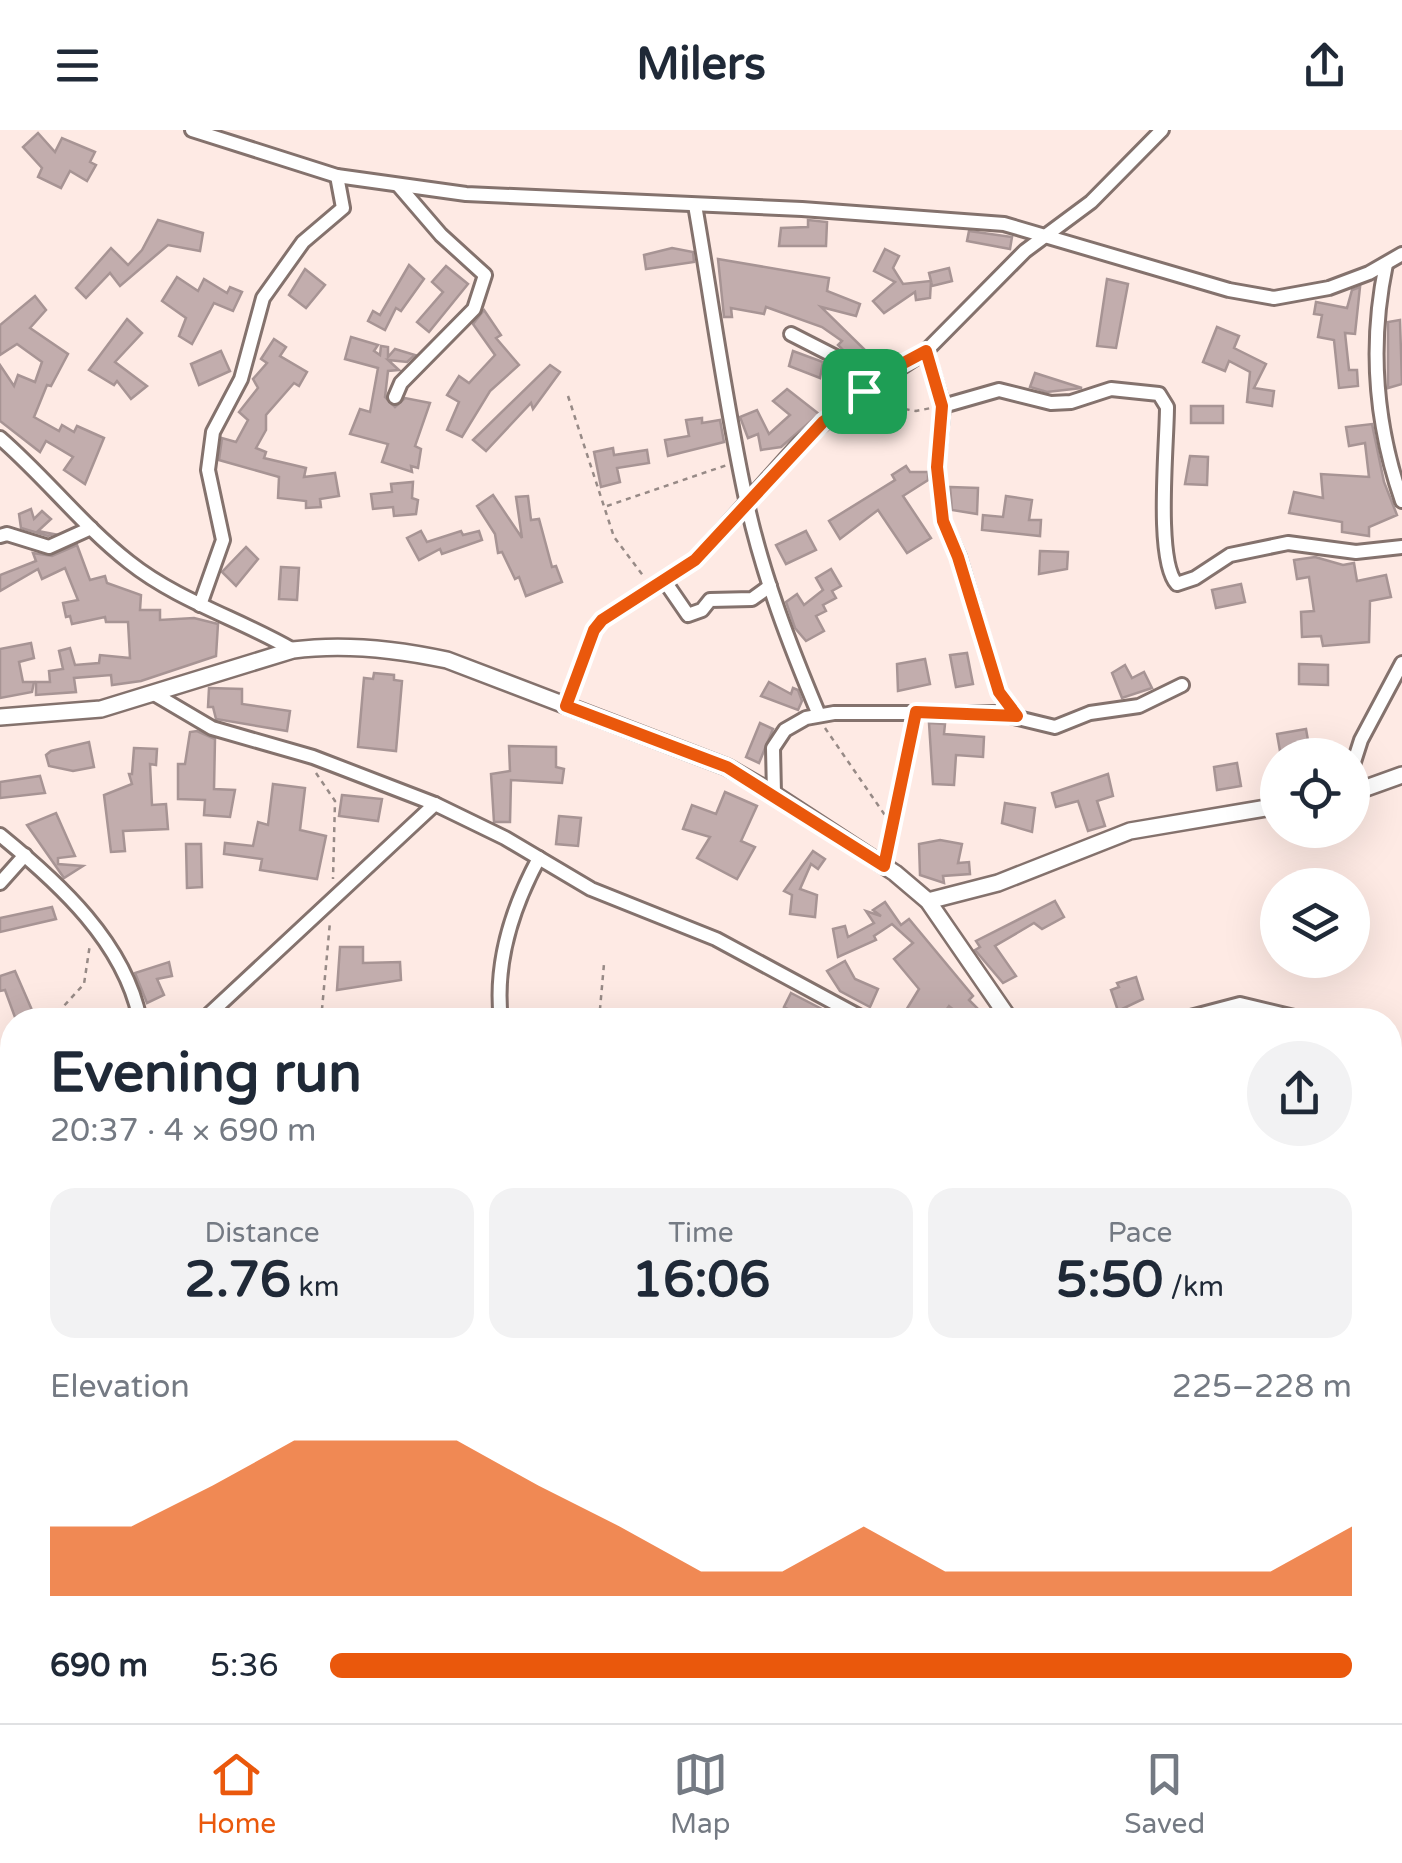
<!DOCTYPE html>
<html lang="en">
<head>
<meta charset="utf-8">
<style>
  :root { --surface:#fff; --page:#f2f2f3; --text:#1f2937; --muted:#747a83; --line:#e0e1e3; --accent:#ea580c }
  body { margin:0; font-family:"Varela Round",sans-serif; background:var(--page); color:var(--text); height:100vh; display:flex; flex-direction:column; font-size:38px; white-space:nowrap }
  * { box-sizing:border-box; margin:0 }
  p { font-size:32px; color:var(--muted) }
  .icon { flex:none; width:55px; height:55px; fill:none; stroke:currentColor; stroke-width:2; stroke-linecap:round; stroke-linejoin:round }
  .map { position:relative; flex:1; overflow:hidden }
  .details { position:absolute; left:0px; top:878px; width:1402px; height:718px; display:flex; flex-direction:column; background:var(--surface); border-radius:40px 40px 0 0; box-shadow:0 10px 40px #0002 }
  .details>* { flex:none }
  .fabs { position:absolute; left:1260px; top:608px; display:grid; gap:20px }
  .fabs a { display:grid; place-items:center; width:110px; height:110px; border-radius:50%; background:var(--surface); box-shadow:0 10px 40px #0002; font-size:50px }
  .pin { position:absolute; display:grid; place-items:center; width:85px; height:85px; color:#fff; margin:-42px; border-radius:20px; box-shadow:0 5px 15px #0006 }
  .round { display:grid; place-items:center; flex:none; width:105px; height:105px; border-radius:52px; background:var(--page) }
  .head { display:flex; align-items:center; justify-content:space-between; height:170px; padding:0 50px }
  h1 { font-size:55px; font-weight:800; line-height:75px }
  .stats { display:grid; grid-template-columns:repeat(3,1fr); gap:15px; height:170px; padding:10px 50px }
  .stats div { display:grid; align-content:center; border-radius:25px; background:var(--page); text-align:center }
  .stats b { font-size:50px; font-weight:800 }
  .stats small { font-size:28px; font-weight:400 }
  .stats p { font-size:28px }
  .chart { height:280px; padding:20px 50px }
  .chart p { display:flex; justify-content:space-between }
  .chart svg { width:100%; height:180px; margin-top:10px; fill:var(--accent); opacity:.7 }
  ul { padding:0 50px; list-style:none; font-size:32px }
  li { display:grid; grid-template-columns:160px 120px 1fr; align-items:center; height:75px }
  li i { height:25px; border-radius:12px; background:var(--accent) }
  header { display:flex; justify-content:space-between; align-items:center; height:130px; padding:0 50px; background:var(--surface); font-size:45px; font-weight:800 }
  .menu { display:flex; justify-content:space-around; align-items:center; height:140px; border-top:2px solid var(--line); background:var(--surface); font-size:28px; color:var(--muted) }
  .menu a { display:grid; justify-items:center; gap:5px }
  .menu .current { color:var(--accent) }
  .map>svg:first-child { display:block }
</style>
</head>
<body>
<header><svg class="icon" aria-label="menu" viewBox="0 0 24 24"><path d="M4 6h16M4 12h16M4 18h16"/></svg>Milers<svg class="icon" aria-label="share" viewBox="0 0 24 24"><path d="M12 15V3M7 8l5-5 5 5M5 13v7h14v-7"/></svg></header>
<div class="map">
<svg width="1402" height="1593" viewBox="0 0 1402 1593">
  <rect width="100%" height="100%" fill="#feeae4"/>
  <g fill="#c2adad" stroke="#a79494" stroke-width="2.5">
    <path d="M38,3L55,22L62,8L95,22L90,32L96,35L87,51L70,41L61,58L38,47L42,38L23,17Z"/>
    <path d="M158,90L203,103L200,121L168,115L120,156L110,143L86,168L76,158L111,118L128,135L142,120Z"/>
    <path d="M808,90L827,92L826,116H779L781,98L808,97Z"/>
    <path d="M969,101L1012,107L1010,119L967,111Z"/>
    <path d="M672,118L693,122L694,132L646,139L644,125Z"/>
    <path d="M885,119L899,126L893,138L903,154L931,151L929,143L949,138L952,151L932,156L931,151L930,168L916,170L915,162L884,183L873,171L895,152L874,141Z"/>
    <path d="M718,129L829,148L827,161L860,174L856,186L821,177L865,220L854,231L838,215L842,211L822,197L766,177L764,184L731,178L732,187H724Z"/>
    <path d="M409,135L424,149L401,181L396,178L385,200L368,191L373,181L380,185Z"/>
    <path d="M446,136L468,154L429,202L417,192L443,162L432,152Z"/>
    <path d="M305,139L325,155L306,178L289,165Z"/>
    <path d="M177,147L198,161L204,149L227,163L230,157L242,162L233,181L214,173L192,214L179,206L186,188L162,171Z"/>
    <path d="M1107,149L1128,154L1116,218L1097,216Z"/>
    <path d="M1360,157L1355,204L1345,203L1349,240H1357L1358,256L1339,258L1334,210L1318,207L1322,185L1314,184L1316,172L1347,178L1352,160Z"/>
    <path d="M35,166L46,180L30,198L68,224L51,256L47,255L34,287L59,301L62,295L74,302L77,296L104,308L85,354L64,340L73,327L46,311L40,322L0,291V235L14,256L18,245L35,252L42,232L17,214L0,225V195Z"/>
    <path d="M484,180L501,205L496,208L519,235L490,261L462,307L447,300L459,272L447,265L459,246L469,253L495,225L473,194Z"/>
    <path d="M127,189L142,203L115,232L147,256L131,269L117,251L114,255L89,240Z"/>
    <path d="M1400,190L1402,254L1388,258V192Z"/>
    <path d="M1217,197L1239,206L1234,218L1266,234L1254,258L1274,261L1272,276L1247,272L1250,242L1229,231L1225,241L1203,232Z"/>
    <path d="M351,207L378,215L374,221L380,225L381,216L388,217V227L395,219L415,225L407,232L388,230L399,240L388,241L385,267L395,277L405,268L430,273L415,316L421,319L418,338L411,336L412,342L382,332L388,314L350,304L360,279L370,282L378,238L345,229Z"/>
    <path d="M274,209L286,217L280,226L307,242L299,256L294,253L266,285V300L256,318L266,322L264,328L306,338L304,347L335,343L339,366L320,369L321,377L306,378V371L278,368L279,347L219,330L222,308L236,312L248,290L239,282L258,258L253,249L267,233L261,229Z"/>
    <path d="M221,221L230,241L199,255L191,234Z"/>
    <path d="M793,221L823,232L820,248L789,236Z"/>
    <path d="M550,235L560,242L533,279L531,273L486,321L473,310Z"/>
    <path d="M1035,243L1082,258L1047,262L1030,257Z"/>
    <path d="M787,259L819,284L781,317L761,320L758,304L748,308L740,287L757,280L769,304L790,285L773,271Z"/>
    <rect x="1191" y="276" width="32" height="17"/>
    <path d="M702,288V293L720,290L724,312L668,326L665,310L689,306L686,290Z"/>
    <path d="M1372,294L1384,352L1397,385L1369,397V406L1342,402V392L1289,383L1294,362L1323,368L1321,344L1369,347L1365,313L1349,316L1346,297Z"/>
    <path d="M613,318L614,325L647,320L649,333L617,338L620,352L601,357L594,322Z"/>
    <path d="M1190,326L1208,327L1207,355L1185,354Z"/>
    <path d="M906,336L910,342H928V350L903,366L931,408L907,423L878,380L840,409L829,391L895,350L892,345Z"/>
    <path d="M413,352L412,368L418,370L416,384L394,386L393,377L373,379L371,364L392,362L391,354Z"/>
    <path d="M950,357L978,358L977,384L952,380Z"/>
    <path d="M493,365L522,408L516,367L528,366L531,390L539,389L552,437L556,436L562,452L526,466L519,447L515,449L502,422L498,423L495,404L477,376Z"/>
    <path d="M1006,366L1032,370L1029,390H1041L1040,406L982,400L983,385L1003,387Z"/>
    <path d="M31,379L34,389L42,381L51,389L38,401L54,404L48,406L21,398L19,384Z"/>
    <path d="M421,401L427,412L461,401L463,405L479,401L482,410L442,424L440,419L419,430L407,408Z"/>
    <path d="M806,401L816,420L786,434L776,415Z"/>
    <path d="M77,415L90,450L105,446L107,453L141,465L140,480H160V490L194,488L218,494L216,526L141,551L112,555L111,545L74,548L76,562L36,565V552H50L49,541L63,539L59,521L70,518L75,535L99,533L100,525L130,528L128,492H106L105,487L72,494L70,486L66,487L63,473L78,470L65,438L42,449L38,439L0,461V445L36,431L33,423L52,426Z"/>
    <path d="M246,417L258,429L236,456L222,442Z"/>
    <path d="M1040,421L1068,422L1067,439L1039,444Z"/>
    <path d="M1315,427L1343,435L1354,433L1357,451L1386,445L1391,467L1370,471L1369,512L1323,516L1321,506L1302,507L1301,482L1314,481L1309,447L1297,449L1294,430Z"/>
    <path d="M281,437L299,438L297,470L279,469Z"/>
    <path d="M831,439L841,456L832,461L836,468L823,475L826,481L816,486L824,501L806,511L795,498L786,472L797,464L804,475L823,460L816,448Z"/>
    <path d="M1241,454L1245,472L1216,478L1212,460Z"/>
    <path d="M31,513L34,528L19,532L23,552H34L32,562L0,568V519Z"/>
    <path d="M967,523L973,554L956,557L950,525Z"/>
    <path d="M925,529L930,554L898,561L897,534Z"/>
    <path d="M1299,534L1328,535V555L1299,554Z"/>
    <path d="M1125,535L1132,548L1144,542L1152,558L1122,568L1112,543Z"/>
    <path d="M374,543L394,545V550L402,551L396,621L358,617L364,548L373,549Z"/>
    <path d="M769,552L791,564L793,558L798,560L802,571L798,580L761,566Z"/>
    <path d="M209,558L242,559V574L290,581L287,601L216,589L213,577H208Z"/>
    <path d="M760,593L773,599L759,633L746,627Z"/>
    <path d="M929,593L945,594L944,604L984,607L983,627L956,625L954,655L933,654Z"/>
    <path d="M1306,599L1309,616L1280,621L1277,604Z"/>
    <path d="M197,601L215,609L214,659L235,660L230,687L204,685L205,670L178,669V634H185L190,602Z"/>
    <path d="M89,612L94,637L73,641L49,636L46,625L51,621Z"/>
    <path d="M509,616L556,617V637L564,639L562,653L511,650L510,692H494L491,644L510,641Z"/>
    <path d="M134,618L157,619L156,635L150,634L152,675L166,674L168,699L123,701L125,721L111,722L104,665L132,654L129,644H132Z"/>
    <path d="M1237,633L1241,656L1217,660L1214,637Z"/>
    <path d="M1108,644L1113,666L1097,671L1105,696L1088,701L1078,671L1056,677L1052,663Z"/>
    <path d="M40,646L45,663L0,668V652Z"/>
    <path d="M273,654L305,658L300,700L326,706L317,749L260,740L262,729L224,724L225,713L253,716L258,692L268,695Z"/>
    <path d="M725,662L757,676L741,711L755,717L737,749L697,728L710,707L683,699L692,675L716,684Z"/>
    <path d="M342,665L382,669L378,691L339,686Z"/>
    <path d="M1005,673L1035,678L1032,702L1002,693Z"/>
    <path d="M56,683L75,726L58,728V734L83,736L64,748L27,695Z"/>
    <path d="M559,686L581,688L578,716L556,714Z"/>
    <path d="M940,710L962,714L958,733L969,732L970,744L943,746L944,753L920,745L919,714Z"/>
    <path d="M186,714H201L202,757L187,758Z"/>
    <path d="M813,721L825,729L818,739L811,734L800,759L817,765L815,787L790,784L792,765L784,761Z"/>
    <path d="M1055,771L1064,787L1042,799L1034,793L995,816L1016,846L1003,853L975,820L980,817L976,811Z"/>
    <path d="M885,772L901,795L909,789L973,866L969,870L989,890H966L949,876L939,890H900L919,859L894,829L913,813L892,794L874,806L876,810L838,827L833,799L845,796L848,807L874,793L866,781L881,786L873,780Z"/>
    <path d="M52,777L56,789L0,802V788Z"/>
    <path d="M340,817H363V833L400,832L401,850L337,860Z"/>
    <path d="M845,831L855,849L878,859L870,877L840,861L827,841Z"/>
    <path d="M169,832L172,846L157,849L164,865L147,873L135,843Z"/>
    <path d="M15,841L35,887L25,890H16L5,860L0,861V846Z"/>
    <path d="M1136,847L1143,869L1118,881L1111,860L1119,857L1117,853Z"/>
    <path d="M791,863L843,890H810L784,877Z"/>
    <path d="M1390,1155L1402,1162V1223L1392,1253L1390,1189L1396,1176L1390,1173Z"/>
  </g>
  <g fill="none" stroke-linecap="round" stroke-linejoin="round">
    <defs>
      <g id="minor">
        <path d="M192,0L337,46L466,64L802,79L1004,94L1229,160L1274,168L1329,158L1369,143L1402,124"/>
        <path d="M695,75C712,173 725,272 746,369C762,444 790,516 819,585"/>
        <path d="M1386,134C1369,215 1375,293 1402,371"/>
        <path d="M791,204L840,229L864,261"/>
        <path d="M926,221L943,276L937,337L943,391L959,427L999,562L1016,585"/>
        <path d="M395,267L401,253L474,179L485,145L441,105L398,55"/>
        <path d="M943,276L999,260L1051,273L1071,272L1111,259L1159,264L1167,277C1167,314 1155,431 1177,454L1195,448L1230,425L1288,413L1356,422L1402,417"/>
        <path d="M0,308C45,347 82,395 129,432C178,471 240,489 293,520"/>
        <path d="M0,406L7,404L49,417L91,398"/>
        <path d="M666,453L688,485L702,480L710,470L752,469L770,456"/>
        <path d="M200,475L223,410L208,340L213,302L241,249L263,168L303,112L343,78L337,46"/>
        <path d="M156,565L212,598L313,627L435,674L505,708L591,759L716,809L866,890"/>
        <path d="M566,576L594,500L602,490L695,430L799,314L849,272L926,221L1025,121L1091,72L1162,0"/>
        <path d="M1352,638L1361,610L1402,533"/>
        <path d="M774,664L773,618L785,600L806,588L834,583H997L1055,597L1090,583L1139,576L1182,555"/>
        <path d="M0,705C59,753 125,813 140,890"/>
        <path d="M0,753L25,725"/>
        <path d="M203,890L435,674"/>
        <path d="M501,890C494,832 512,778 539,728"/>
        <path d="M1179,890L1240,874L1307,890"/>
        <path d="M1390,934L1402,938"/>
        <path d="M1390,1035L1402,1014"/>
        <path d="M0,1126L12,1128"/>
        <path d="M0,1297H12"/>
        <path d="M0,1383L12,1386"/>
        <path d="M0,1569L12,1572"/>
        <path d="M1390,1572L1402,1573"/>
        <path d="M58,1582L174,1586"/>
        <path d="M663,1582L669,1593"/>
        <path d="M870,1585L896,1588L913,1582"/>
        <path d="M570,1593L582,1582"/>
      </g>
      <g id="tertiary">
        <path d="M0,587L101,579L293,520C345,513 396,519 447,530L727,637L774,664L895,743L928,771L1010,890"/>
        <path d="M1352,663L1402,645"/>
        <path d="M928,771L998,753L1130,701L1278,676"/>
        <path d="M1390,1109L1402,1115"/>
        <path d="M1326,1582V1593"/>
      </g>
    </defs>
    <use href="#minor" stroke="#84726d" stroke-width="18"/>
    <use href="#tertiary" stroke="#84726d" stroke-width="20"/>
    <g stroke="#978a86" stroke-width="2.5" stroke-dasharray="5 5" stroke-linecap="butt">
      <path d="M568,266L614,407L644,447"/>
      <path d="M875,274L916,281L931,278"/>
      <path d="M607,376L727,335"/>
      <path d="M825,598L891,694"/>
      <path d="M316,643L335,671L333,749"/>
      <path d="M889,718L912,599"/>
      <path d="M51,890L84,854L90,814"/>
      <path d="M321,890L330,792"/>
      <path d="M599,890L604,834"/>
      <path d="M0,1016L12,1002"/>
    </g>
    <use href="#minor" stroke="#fff" stroke-width="12"/>
    <use href="#tertiary" stroke="#fff" stroke-width="15"/>
  </g>
  <g fill="none" stroke-linecap="round" stroke-linejoin="round">
    <defs>
      <path id="route" d="M926,221L942,276L937,337L943,391L958,427L999,562L1017,586L916,582L884,736L727,637L566,576L594,500L602,490L695,430L823,292L898,236Z"/>
    </defs>
    <use href="#route" stroke="#fff" stroke-width="20"/>
    <use href="#route" stroke="#ea580c" stroke-width="12"/>
  </g>
</svg>
<div class="fabs">
<a><svg class="icon" aria-label="locate" viewBox="0 0 24 24"><circle cx="12" cy="12" r="6"/><path d="M12 2v4M12 18v4M2 12h4M18 12h4"/></svg></a>
<a><svg class="icon" aria-label="layers" viewBox="0 0 24 24"><path d="M12 4l9 5-9 5-9-5zM3 14l9 5 9-5"/></svg></a>
</div>
<div class="pin" style="left:864px;top:261px;background:#1e9e55"><svg class="icon" aria-label="arrive" viewBox="0 0 24 24"><path d="M6 21V4h12l-3 4 3 4H6"/></svg></div>
<section class="details">
<div class="head"><div><h1>Evening run</h1><p>20:37 · 4 × 690 m</p></div><a class="round"><svg class="icon" aria-label="share" viewBox="0 0 24 24"><path d="M12 15V3M7 8l5-5 5 5M5 13v7h14v-7"/></svg></a></div>
<div class="stats">
<div><p>Distance</p><b>2.76<small> km</small></b></div>
<div><p>Time</p><b>16:06</b></div>
<div><p>Pace</p><b>5:50<small> /km</small></b></div>
</div>
<div class="chart"><p><span>Elevation</span>225–228 m</p>
<svg viewBox="0 0 160 44" preserveAspectRatio="none"><path d="M0 44V27L10 27L20 17L30 6L40 6L50 6L60 17L70 27L80 38L90 38L100 27L110 38L120 38L130 38L140 38L150 38L160 27V44z"/></svg>
</div>
<ul>
<li><b>690 m</b>5:36<i style="width:100%"></i></li>
</ul>
</section>
</div>
<nav class="menu">
<a class="current"><svg class="icon" aria-label="home" viewBox="0 0 24 24"><path d="M3 11l9-7 9 7M6 9v11h12V9"/></svg>Home</a>
<a><svg class="icon" aria-label="map" viewBox="0 0 24 24"><path d="M3 6l6-2 6 2 6-2v14l-6 2-6-2-6 2zM9 4v14M15 6v14"/></svg>Map</a>
<a><svg class="icon" aria-label="saved" viewBox="0 0 24 24"><path d="M7 4h10v16l-5-4-5 4z"/></svg>Saved</a>
</nav>
</body>
</html>
